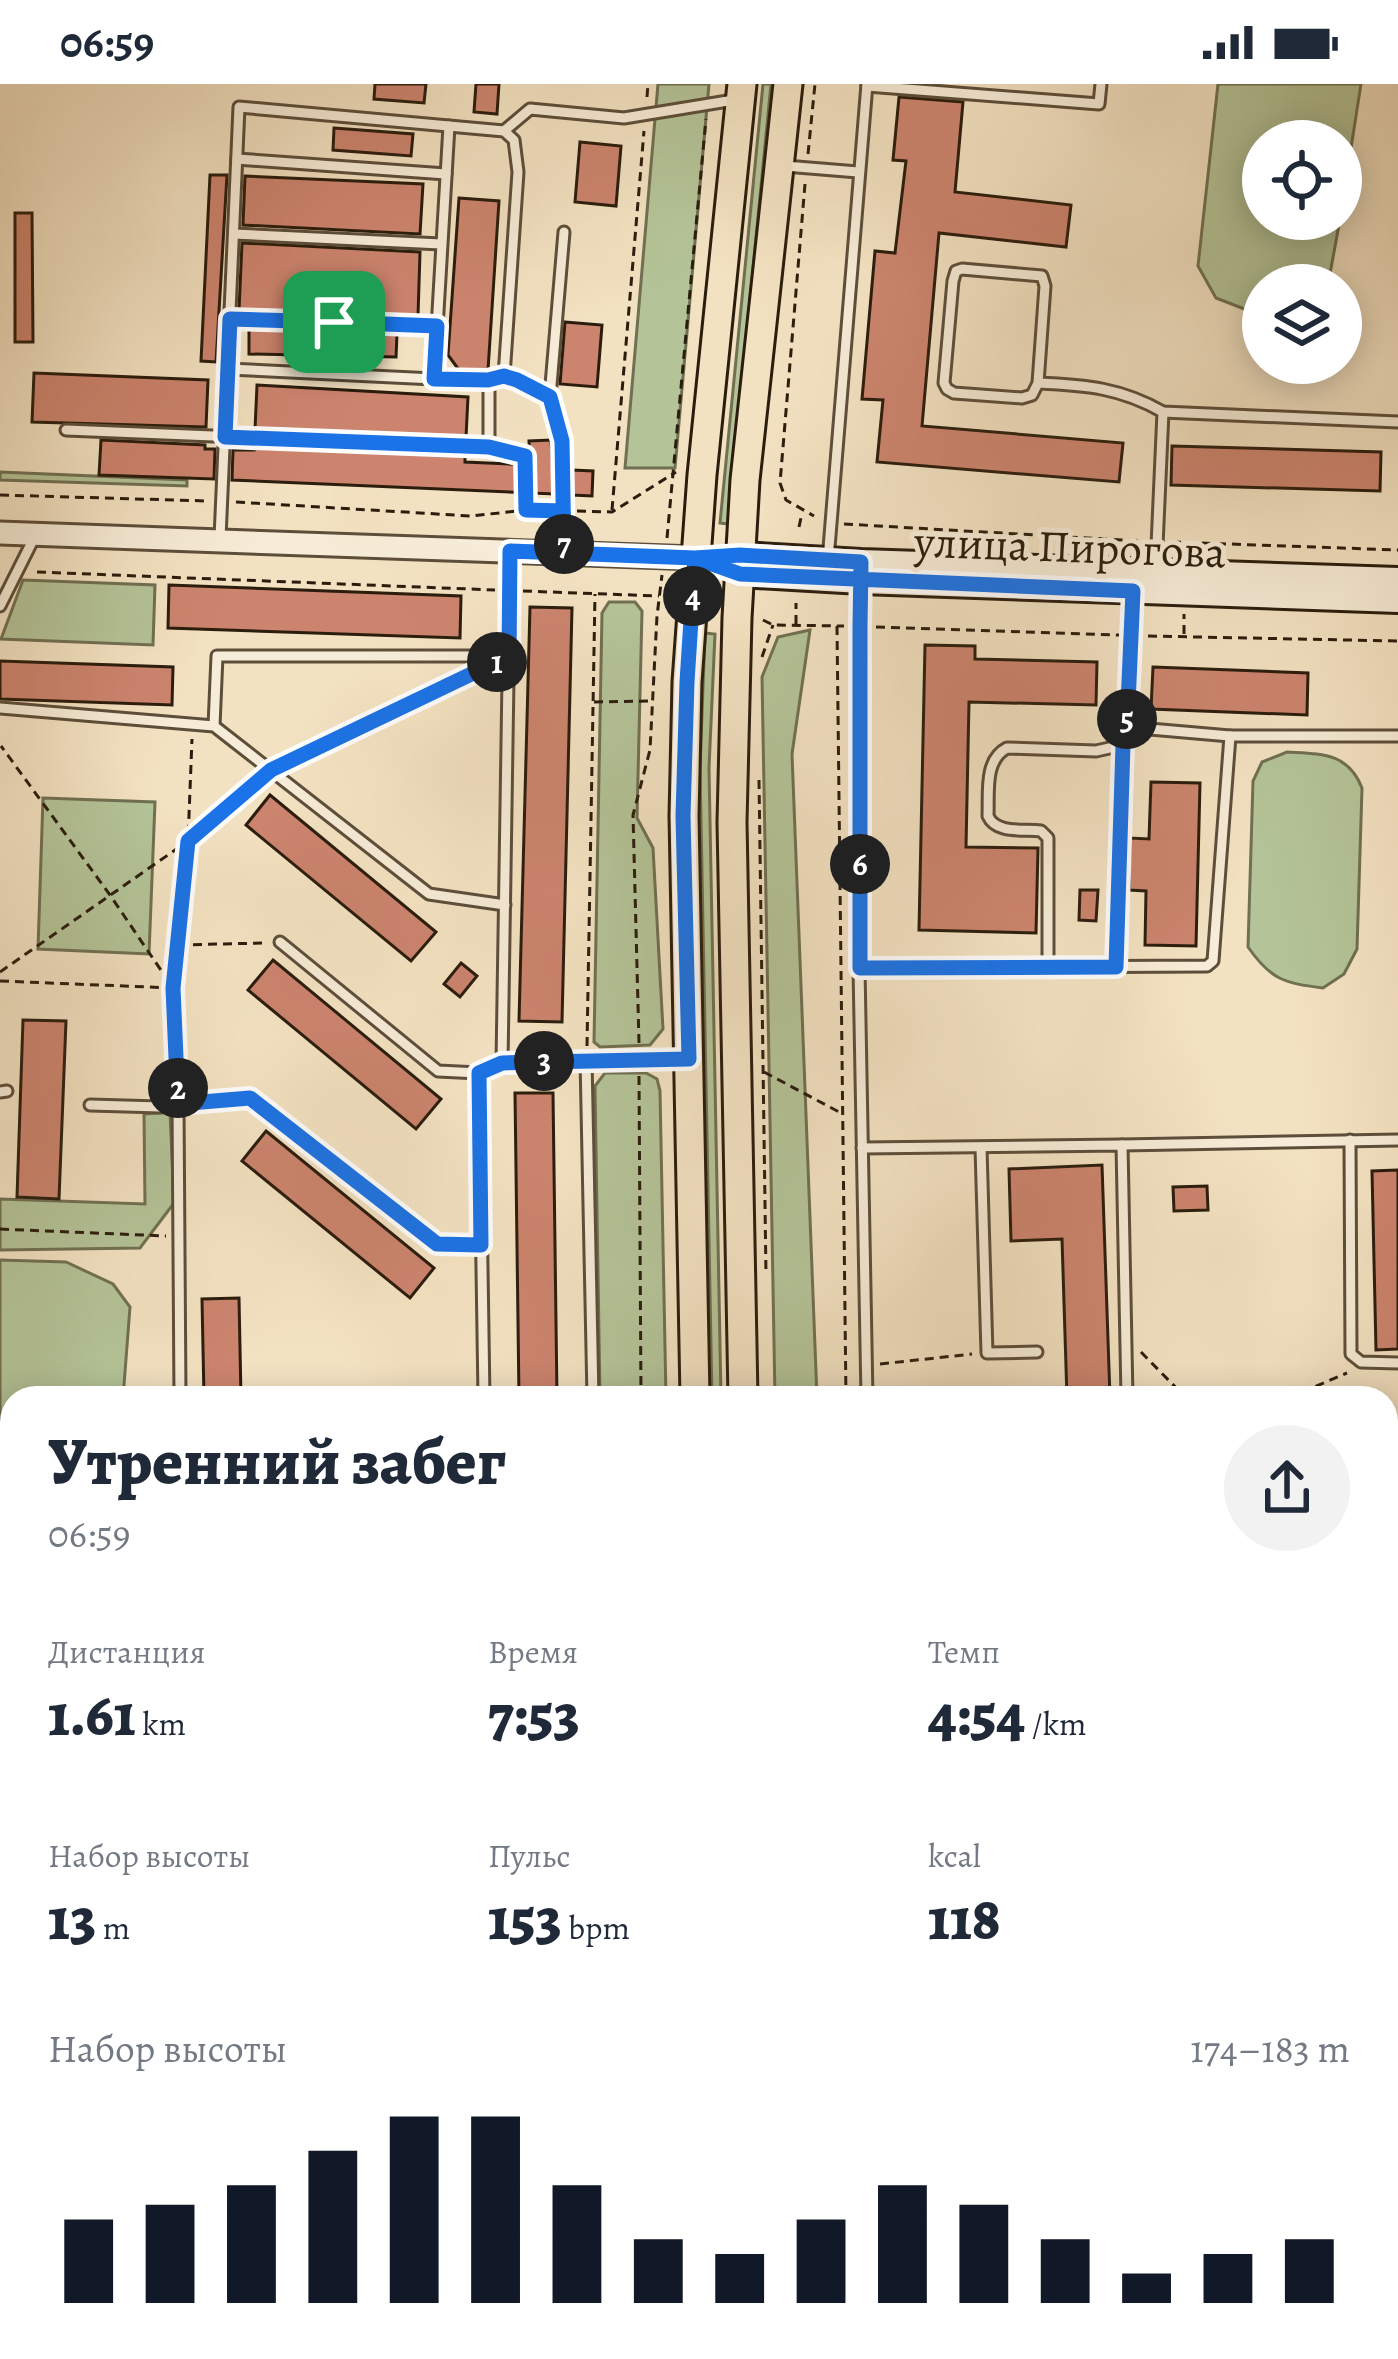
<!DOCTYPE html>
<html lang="ru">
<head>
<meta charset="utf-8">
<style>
  :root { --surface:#fff; --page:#f2f2f3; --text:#1f2937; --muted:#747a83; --accent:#111827 }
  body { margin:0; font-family:Alegreya,serif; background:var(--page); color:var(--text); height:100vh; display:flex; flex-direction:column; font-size:45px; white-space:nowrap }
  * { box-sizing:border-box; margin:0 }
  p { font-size:39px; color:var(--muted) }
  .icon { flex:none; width:66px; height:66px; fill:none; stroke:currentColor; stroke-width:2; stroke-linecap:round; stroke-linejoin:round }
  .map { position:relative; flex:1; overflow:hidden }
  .sheet { position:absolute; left:0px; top:1302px; width:1398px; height:975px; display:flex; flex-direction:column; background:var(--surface); border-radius:36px 36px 0 0; box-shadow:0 6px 30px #0003 }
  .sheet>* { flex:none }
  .fabs { position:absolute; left:1242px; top:36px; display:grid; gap:24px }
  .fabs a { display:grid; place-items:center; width:120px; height:120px; border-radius:50%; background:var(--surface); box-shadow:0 6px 30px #0003; font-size:60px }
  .pin { position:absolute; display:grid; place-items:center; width:102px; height:102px; color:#fff; margin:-51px; border-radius:24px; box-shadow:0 6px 18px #0006 }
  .km { position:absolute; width:60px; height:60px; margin:-30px; border-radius:50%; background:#222; color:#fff; font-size:33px; line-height:60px; text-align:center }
  .round { display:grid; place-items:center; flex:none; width:126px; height:126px; border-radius:63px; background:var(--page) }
  .headline { display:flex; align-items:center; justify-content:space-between; height:204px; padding:0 48px }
  h1 { font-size:66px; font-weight:800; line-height:90px }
  .metrics { display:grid; grid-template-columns:repeat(3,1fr); gap:18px; height:204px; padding:12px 48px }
  .metrics div { display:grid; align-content:center }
  .metrics b { font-size:60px; font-weight:800 }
  .metrics small { font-size:33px; font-weight:400 }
  .metrics p { font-size:33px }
  .chart { height:336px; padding:24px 48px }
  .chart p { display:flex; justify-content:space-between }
  .chart svg { width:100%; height:216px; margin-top:12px; stroke:var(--accent); stroke-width:6 }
  .status { display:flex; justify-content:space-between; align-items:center; height:84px; padding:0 60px; background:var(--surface); direction:ltr }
  .status svg { height:33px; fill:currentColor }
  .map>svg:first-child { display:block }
</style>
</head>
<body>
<div class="status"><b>06:59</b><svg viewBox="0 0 49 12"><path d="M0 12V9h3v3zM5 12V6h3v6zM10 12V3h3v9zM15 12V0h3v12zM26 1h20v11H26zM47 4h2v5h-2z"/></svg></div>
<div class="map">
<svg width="1398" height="2275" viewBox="0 0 1398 2275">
  <rect width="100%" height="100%" fill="#f3e2c2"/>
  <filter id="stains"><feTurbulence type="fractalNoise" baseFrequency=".00167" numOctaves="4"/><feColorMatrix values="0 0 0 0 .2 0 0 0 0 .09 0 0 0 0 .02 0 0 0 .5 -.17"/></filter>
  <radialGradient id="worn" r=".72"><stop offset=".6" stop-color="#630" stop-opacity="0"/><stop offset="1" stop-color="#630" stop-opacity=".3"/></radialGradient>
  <g fill="#b4c498" stroke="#707052" stroke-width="3">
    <path d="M658,0H709L675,384H625Z"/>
    <path d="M763,0H771L728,440L720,439Z"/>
    <path d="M1218,0H1361L1341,128V57H1263V135H1340L1328,201H1263V229L1252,228L1216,214L1198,182Z"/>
    <path d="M0,388L187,396V402L0,396Z"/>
    <path d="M23,496L155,501L153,561L1,555Z"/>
    <path d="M609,518H635L642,527L637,734L653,764L663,945L650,961L600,963L594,958L602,529Z"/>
    <path d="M810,546L792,670L817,1314H775L762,593L778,553Z"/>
    <path d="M705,549L715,550L709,684L721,1314H712L700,684Z"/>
    <path d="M1287,668C1320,670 1348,668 1362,704L1357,865L1344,890L1323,904C1284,899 1271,896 1248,863L1253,697L1262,678Z"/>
    <path d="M43,714L155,718L149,870L38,865Z"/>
    <path d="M605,989H646L657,995L660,1007L666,1314H600L595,1002Z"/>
    <path d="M170,1028L174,1119L140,1164L0,1166V1115L145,1120L144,1030Z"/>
    <path d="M0,1176L66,1178L113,1200L130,1223L123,1314H12V1596L0,1595Z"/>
    <path d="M1398,1355V1461H1386V1372Z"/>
    <rect x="1386" y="1776" width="12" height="457"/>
    <path d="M666,2265H837L840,2275H662Z"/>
  </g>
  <g fill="#cc846e" stroke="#2b1d0d" stroke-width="3">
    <path d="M375,0H426L424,19L374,15Z"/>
    <path d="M476,0H499L497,30L474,28Z"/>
    <path d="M899,13L963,18L955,108L1071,121L1066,163L939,149L922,342L1123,359L1119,398L877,378L883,316L862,315L875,167L895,169L906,77L893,76Z"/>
    <path d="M334,44L413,50L411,72L333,66Z"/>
    <path d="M580,58L621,62L616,122L575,118Z"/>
    <path d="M210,91H227L216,278L201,277Z"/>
    <path d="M245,92L423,100L420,150L243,141Z"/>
    <path d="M459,114L499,117L488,286H459L448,271Z"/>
    <path d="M15,129H32L33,258H15Z"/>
    <path d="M242,159L420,168L418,232L239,226Z"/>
    <path d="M565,238L602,241L597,303L560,300Z"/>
    <path d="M249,245L397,250L396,273L249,270Z"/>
    <path d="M34,289L208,296L206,343L32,338Z"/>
    <path d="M257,301L468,313L466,353L255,345Z"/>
    <path d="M101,356L205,361V365H215L214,395L99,391Z"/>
    <path d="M551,356L554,410L232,396L233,366H254V363L465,371V378L530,381L529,357Z"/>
    <path d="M1172,362L1381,368L1380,407L1171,401Z"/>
    <path d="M572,386L593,387L592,412L572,411Z"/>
    <path d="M169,501L461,512L460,554L168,544Z"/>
    <path d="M530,523L572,524L562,938L519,937Z"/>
    <path d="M925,561L975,562V575L1097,578L1096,621L969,618L966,763L1038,764L1036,849L919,846Z"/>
    <path d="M0,577L173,583L172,621L0,615Z"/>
    <path d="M1153,583L1308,589L1307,631L1151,625Z"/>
    <path d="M1151,698L1200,699L1196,862L1145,861L1146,807L1129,806L1130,754L1149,755Z"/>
    <path d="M270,711L436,848L411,877L246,741Z"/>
    <path d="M1080,806H1098L1096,837L1079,836Z"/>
    <path d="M273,876L441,1015L416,1045L248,906Z"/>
    <path d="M461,879L477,892L460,913L444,900Z"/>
    <path d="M23,936L66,937L59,1115L17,1113Z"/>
    <path d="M515,1009H553L557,1314H519Z"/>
    <path d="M266,1047L434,1184L410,1214L242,1077Z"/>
    <path d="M1102,1081L1110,1314H1067L1062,1155L1011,1157L1009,1085Z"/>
    <path d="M1398,1086V1265L1376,1266L1372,1087Z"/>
    <path d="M1207,1102L1208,1126L1174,1127L1173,1103Z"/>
    <path d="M239,1214L241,1314H204L202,1215Z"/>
  </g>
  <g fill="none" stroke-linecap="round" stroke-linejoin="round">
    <defs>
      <g id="service">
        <path d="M867,2L1099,20L1101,0"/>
        <path d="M504,47L530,25L624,34L734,16"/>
        <path d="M237,75L446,90"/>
        <path d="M785,82L858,88"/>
        <path d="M564,148L550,313L562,357L564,469"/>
        <path d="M234,150L441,160"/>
        <path d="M230,235L437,242"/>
        <path d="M504,292L517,295L550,313"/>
        <path d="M434,295L449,42"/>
        <path d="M1038,299L1045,202L1042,192L962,185L956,187L953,197L944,299L947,305L954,309L1022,314L1032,311L1038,299C1086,301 1121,304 1163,328L1398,338"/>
        <path d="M66,346L489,363V296"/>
        <path d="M220,454L239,23L504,47L514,56L518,88L504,292L489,296L434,295L228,285"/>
        <path d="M828,476L867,0"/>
        <path d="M1156,484L1163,328"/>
        <path d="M861,502L859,884L867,1314"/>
        <path d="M0,522L35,452"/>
        <path d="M0,624L214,642L429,810L505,821"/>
        <path d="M214,642L217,572H509"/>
        <path d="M1127,643L1134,507"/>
        <path d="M280,858L438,987L479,989"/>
        <path d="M1048,883V754L1041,747C1023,745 996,750 988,732C989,708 984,676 1007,664L1096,667L1123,661"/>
        <path d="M1116,883L1123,661L1127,643L1230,652H1398"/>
        <path d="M859,884L1207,882L1213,877L1230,652"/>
        <path d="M586,975L593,1314"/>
        <path d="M502,979L510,467"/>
        <path d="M0,1008L7,1007"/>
        <path d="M90,1021L160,1023L178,1020"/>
        <path d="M1350,1056L1351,1270L1361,1278L1398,1279"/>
        <path d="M1122,1061L1398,1056"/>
        <path d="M862,1064L1122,1061L1127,1314"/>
        <path d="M981,1064L987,1269L1037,1268"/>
        <path d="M180,1314L178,1020L251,1014L437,1160L481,1161"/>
        <path d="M484,1314L479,989L502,979L686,975"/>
        <path d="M1386,1700H1398"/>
        <path d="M12,1894V1999"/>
        <path d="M0,2114L7,2111L12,2100"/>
      </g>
      <path id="minor" d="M0,2238L12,2237"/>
      <path id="tertiary" d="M0,449L695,474"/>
      <g id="secondary">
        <path d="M740,471L861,478L1398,496"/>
        <path d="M740,490L861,497L1398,516"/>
      </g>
      <g id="primary">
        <path d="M695,1314L684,732L687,598L702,391L742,0"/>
        <path d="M743,1314L732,738L737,534L745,396L788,0"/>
        <path d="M864,2265L867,2275"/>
        <path d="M897,2265L925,2275"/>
        <path d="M645,2275L649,2265"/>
      </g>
    </defs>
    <use href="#service" stroke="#5d4e3a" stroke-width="15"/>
    <use href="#minor" stroke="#5d4e3a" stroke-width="24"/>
    <use href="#tertiary" stroke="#5d4e3a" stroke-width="27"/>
    <use href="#secondary" stroke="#2b1d0d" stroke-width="30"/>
    <use href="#primary" stroke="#2b1d0d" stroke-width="33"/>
    <g stroke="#2b1d0d" stroke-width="3" stroke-dasharray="9 6" stroke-linecap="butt">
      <path d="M647,13L648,0"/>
      <path d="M808,70L815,0"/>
      <path d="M805,100L780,399L786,416L814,432"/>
      <path d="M503,367L525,372V424"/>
      <path d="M0,411L208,417"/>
      <path d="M236,418L471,432L526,426L549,427"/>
      <path d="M612,426L644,47"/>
      <path d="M577,427L612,428L676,388"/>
      <path d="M844,440L1140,457"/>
      <path d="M799,443L802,429"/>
      <path d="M667,454L706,35"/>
      <path d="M1172,458L1398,466"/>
      <path d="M37,488L495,506"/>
      <path d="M523,507L659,512"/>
      <path d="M763,536L773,541L844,542"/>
      <path d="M796,540V519"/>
      <path d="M837,542L846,1314"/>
      <path d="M876,543L1119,551"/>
      <path d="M1184,550V530"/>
      <path d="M1148,552L1398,557"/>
      <path d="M762,573L773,541"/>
      <path d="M594,618L650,617"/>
      <path d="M283,679L475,588"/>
      <path d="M759,696L766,1191"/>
      <path d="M178,861L264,859"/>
      <path d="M0,888L188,757L260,694"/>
      <path d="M0,897L173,904L110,811L1,662"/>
      <path d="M639,959L633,731L650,666L657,532L662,491"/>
      <path d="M587,962L595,510"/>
      <path d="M764,988L841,1029"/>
      <path d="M639,992L641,1314"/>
      <path d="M178,1004L173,904L188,757L192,655"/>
      <path d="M0,1145L166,1152"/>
      <path d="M1141,1268L1186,1314"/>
      <path d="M880,1280L972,1270"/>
      <path d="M1288,1314L1347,1289"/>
      <path d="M0,1604H12"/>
      <path d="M0,1697L12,1707"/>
      <path d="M1386,2239H1398"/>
      <path d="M451,2265L461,2275"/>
      <path d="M484,2275L595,2271L596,2265"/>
    </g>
    <use href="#service" stroke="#f7ecd7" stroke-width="9"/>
    <use href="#minor" stroke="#f7ecd7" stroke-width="18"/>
    <use href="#tertiary" stroke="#f7ecd7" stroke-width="21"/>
    <use href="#secondary" stroke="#f7ecd7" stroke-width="24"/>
    <use href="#primary" stroke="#f3e2c2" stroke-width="27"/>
  </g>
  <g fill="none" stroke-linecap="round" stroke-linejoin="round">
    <defs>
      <path id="route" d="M334,238L437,242L434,295L488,296L504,292L517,296L550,313L562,357L564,469L510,467L509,572L271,686L188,757L173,904L178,1020L250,1014L437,1160L481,1161L479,989L502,979L689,975L683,732L687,598L695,474L740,490L1133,507L1127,643L1123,661L1116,883L860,884V543L861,478L740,471L695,474L564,469L563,427L526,426L525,372L489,363L225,353L230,235L334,238"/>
    </defs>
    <use href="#route" stroke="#fff" stroke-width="24"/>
    <use href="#route" stroke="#1a73e8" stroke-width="15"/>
  </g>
  <g text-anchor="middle" stroke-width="10" stroke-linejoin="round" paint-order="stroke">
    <g font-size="45" fill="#2b1d0d" stroke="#f7ecd7">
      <text transform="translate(1070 462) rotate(2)" y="16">улица Пирогова</text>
    </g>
  </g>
  <rect width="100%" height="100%" filter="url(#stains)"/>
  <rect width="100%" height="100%" fill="url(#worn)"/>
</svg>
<div class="fabs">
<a><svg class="icon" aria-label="locate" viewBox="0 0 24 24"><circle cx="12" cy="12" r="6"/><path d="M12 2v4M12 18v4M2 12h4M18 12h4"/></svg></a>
<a><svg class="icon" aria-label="layers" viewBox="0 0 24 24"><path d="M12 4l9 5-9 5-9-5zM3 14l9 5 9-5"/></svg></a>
</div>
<div class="pin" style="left:334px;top:238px;background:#1e9e55"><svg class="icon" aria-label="arrive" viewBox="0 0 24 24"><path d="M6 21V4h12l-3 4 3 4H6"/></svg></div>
<b class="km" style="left:497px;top:578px">1</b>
<b class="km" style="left:178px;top:1004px">2</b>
<b class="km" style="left:544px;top:977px">3</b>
<b class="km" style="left:693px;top:512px">4</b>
<b class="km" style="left:1127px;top:635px">5</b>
<b class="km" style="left:860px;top:780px">6</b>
<b class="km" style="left:564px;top:460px">7</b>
<section class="sheet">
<div class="headline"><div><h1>Утренний забег</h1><p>06:59</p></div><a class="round"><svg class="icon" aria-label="share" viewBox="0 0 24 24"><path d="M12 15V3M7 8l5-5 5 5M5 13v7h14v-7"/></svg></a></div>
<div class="metrics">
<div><p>Дистанция</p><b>1.61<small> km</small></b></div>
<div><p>Время</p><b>7:53</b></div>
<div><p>Темп</p><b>4:54<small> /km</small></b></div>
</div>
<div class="metrics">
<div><p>Набор высоты</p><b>13<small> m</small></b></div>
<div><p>Пульс</p><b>153<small> bpm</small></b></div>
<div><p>kcal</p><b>118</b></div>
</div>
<div class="chart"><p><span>Набор высоты</span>174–183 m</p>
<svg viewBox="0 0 160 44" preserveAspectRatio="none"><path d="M5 44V27M15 44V24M25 44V20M35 44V13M45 44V6M55 44V6M65 44V20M75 44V31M85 44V34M95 44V27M105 44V20M115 44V24M125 44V31M135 44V38M145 44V34M155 44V31"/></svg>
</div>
</section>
</div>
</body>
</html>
